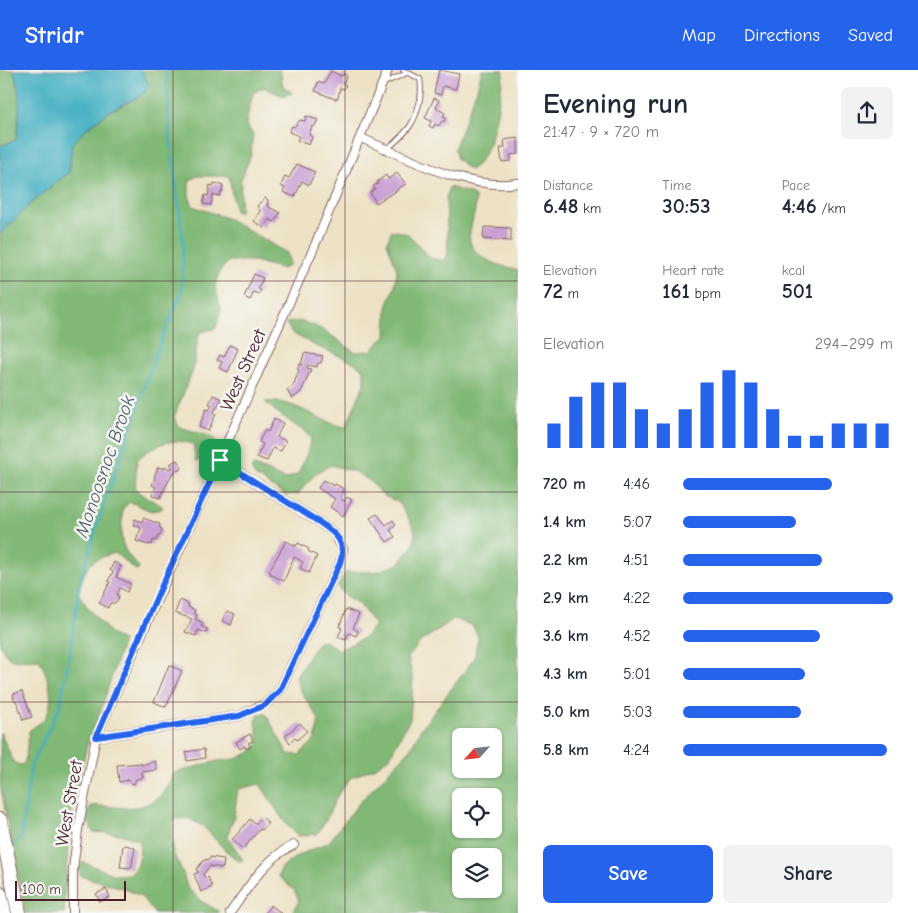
<!DOCTYPE html>
<html lang="en">
<head>
<meta charset="utf-8">
<style>
  :root { --surface:#fff; --page:#f2f2f3; --text:#1f2937; --muted:#747a83; --accent:#2563eb }
  body { margin:0; font-family:"Comic Neue",sans-serif; background:var(--page); color:var(--text); height:100vh; display:flex; flex-direction:column; font-size:19px; white-space:nowrap }
  * { box-sizing:border-box; margin:0 }
  p { font-size:16px; color:var(--muted) }
  .icon { flex:none; width:28px; height:28px; fill:none; stroke:currentColor; stroke-width:2; stroke-linecap:round; stroke-linejoin:round }
  .map { position:relative; flex:1; overflow:hidden }
  .sheet { display:flex; flex-direction:column; background:var(--surface); width:400px }
  .sheet>* { flex:none }
  .needle { width:32px; rotate:243deg }
  .tools { position:absolute; left:452px; top:658px; display:grid; gap:10px }
  .tools a { display:grid; place-items:center; width:50px; height:50px; border-radius:8px; background:var(--surface); box-shadow:0 1px 4px #0004; font-size:25px }
  .scale { position:absolute; left:15px; bottom:12px; width:111px; box-sizing:border-box; padding-left:5px; border:2px solid #4a1f2b; border-top:0; font-size:14px; line-height:18px; white-space:nowrap; color:#4a1f2b; -webkit-text-stroke:4px #f6f6f2; paint-order:stroke }
  .pin { position:absolute; display:grid; place-items:center; width:42px; height:42px; color:#fff; margin:-21px; border-radius:10px; box-shadow:0 2px 8px #0006 }
  .round { display:grid; place-items:center; flex:none; width:52px; height:52px; border-radius:8px; background:var(--page) }
  .headline { display:flex; align-items:center; justify-content:space-between; height:85px; padding:0 25px }
  h1 { font-size:28px; font-weight:800; line-height:38px }
  .stats { display:grid; grid-template-columns:repeat(3,1fr); gap:8px; height:85px; padding:5px 25px }
  .stats div { display:grid; align-content:center }
  .stats b { font-size:21px; font-weight:800 }
  .stats small { font-size:14px; font-weight:400 }
  .stats p { font-size:14px }
  .chart { height:140px; padding:10px 25px }
  .chart p { display:flex; justify-content:space-between }
  .chart svg { width:100%; height:90px; margin-top:5px; stroke:var(--accent); stroke-width:6 }
  .primary-button { display:flex; gap:10px; margin-top:auto; padding:10px 25px }
  .primary-button a { flex:1; height:58px; border-radius:8px; background:var(--accent); color:#fff; font-size:20px; font-weight:800; line-height:58px; text-align:center }
  .primary-button a+a { background:var(--page); color:var(--text) }
  ul { padding:0 25px; list-style:none; font-size:16px }
  li { display:grid; grid-template-columns:80px 60px 1fr; align-items:center; height:38px }
  li i { height:12px; border-radius:6px; background:var(--accent) }
  header { display:flex; align-items:center; gap:30px; box-sizing:border-box; height:70px; padding:0 25px; background:var(--accent); color:#fff }
  header strong { font-size:24px }
  nav { display:flex; gap:28px; margin-inline-start:auto; font-size:18px }
  main { display:flex; flex:1; min-height:0 }
  .map>svg:first-child { display:block }
</style>
</head>
<body>
<header>
<strong>Stridr</strong>
<nav><a>Map</a><a>Directions</a><a>Saved</a></nav>
</header>
<main>
<div class="map">
<svg width="518" height="843" viewBox="0 0 518 843">
  <rect width="100%" height="100%" fill="#f6f6f2"/>
  <filter id="ink" filterUnits="userSpaceOnUse"><feTurbulence type="fractalNoise" baseFrequency=".02" numOctaves="2"/><feDisplacementMap in="SourceGraphic" scale="10" xChannelSelector="R" yChannelSelector="G"/><feConvolveMatrix kernelMatrix="1 2 1 2 8 2 1 2 1" color-interpolation-filters="sRGB"/></filter>
  <filter id="wash" filterUnits="userSpaceOnUse"><feTurbulence type="fractalNoise" baseFrequency=".0096" numOctaves="4" result="noise"/><feDisplacementMap in="SourceGraphic" scale="20" xChannelSelector="R" yChannelSelector="G"/><feGaussianBlur stdDeviation="1.12" result="paint"/><feColorMatrix in="noise" values="0 0 0 0 0 0 0 0 0 0 0 0 0 0 0 0 0 1.4 0 .05"/><feComposite in="paint" operator="in"/></filter>
  <g filter="url(#wash)">
    <rect width="100%" height="100%" fill="#ede2c5"/>
    <g fill="#80b875" stroke="#656c50" fill-rule="evenodd">
      <path d="M0,0H14L20,29L16,70L0,76Z"/>
      <path d="M141,0H280L283,16L292,23L283,26L263,17L253,23L246,53L253,65L251,85L241,109L240,143L235,141L229,106H197L189,111V126L193,136L229,149L287,183L290,194L283,199L254,191H229L220,201L215,216L221,239L216,258L199,263L193,300L174,347L179,357L207,365L216,370L205,390L196,391L193,374C188,373 182,371 177,371C163,371 147,380 137,390L135,418L141,424L162,436V439L151,441L130,432L123,438C121,469 117,475 140,498L137,501L115,483C87,490 86,497 78,523L88,538L112,565L123,571L98,649L87,675L74,727L69,764L64,834L65,843H25L0,714V662L14,693L21,695L25,692L29,661C33,657 40,654 44,649C57,633 48,605 39,589L12,590L5,583L0,574V165L28,136L69,102L72,74L85,60L108,42L138,28L149,14Z"/>
      <path d="M482,0H504C499,26 495,87 470,100L457,89L454,79L477,19Z"/>
      <path d="M449,117L469,123L475,127C477,140 472,149 470,162C465,186 501,197 518,200V843H292L299,831L294,820L278,806L282,797L297,786L329,772L359,733L409,681L421,659L474,589L478,567L473,556L454,549L420,572L408,588L413,610L410,649L389,688L376,697L350,708L337,726L326,750L317,764L298,766L283,750L260,714L238,719L234,747L227,766L243,790L238,791L225,780L203,756L188,748L175,749L171,765L175,787L183,803L187,817L201,831L218,841V843H154L141,826L123,818L81,806L78,800L83,792L115,805L131,804L139,791L140,771L120,764L93,762L86,746L91,736C116,735 143,745 162,724C167,718 170,710 174,703L217,691L236,689L249,683L259,674L256,651L259,644H266L288,684L299,685L315,670L319,649L300,620L296,606L318,572L325,571L339,580L364,568L375,555L360,535L342,523L338,515L346,502H376L399,494L414,474L415,461L407,445L398,432L384,426L370,411L356,402L331,395L317,402L298,424L285,425L255,406L251,399L254,396L285,409L298,404L307,383L311,368C297,354 279,346 265,332C295,328 318,353 346,357L364,314V300L353,292L314,275L292,263L286,253C311,245 336,270 355,282L371,281L386,265L387,237L395,215L397,200L387,172L392,160L408,164L430,188L443,191L448,184L446,128ZM461,666H494V699H461ZM461,726H494V759H461ZM461,786H494V819H461Z"/>
    </g>
    <path fill="#44b0c2" stroke="#476876" d="M14,0H141L149,15L145,22L138,27L108,42L85,60L72,74L69,102L28,136L0,165V76L16,70C20,42 21,27 14,0Z"/>
    <g fill="none" stroke-linecap="round" stroke-linejoin="round">
      <path stroke="#44b0c2" stroke-width="2.5" d="M11,778L21,767L31,696L60,636L71,576L80,512L100,446L159,275L182,222L183,171L170,66L166,0"/>
    </g>
    <g id="blocks">
      <g fill="#caa1d5">
        <path d="M439,0L459,4L456,19L443,16L441,25L434,23Z"/>
        <path d="M331,1L341,6L345,4L347,6L343,14L346,15L344,19L340,18L338,28L335,29L315,21L318,12L324,14Z"/>
        <path d="M434,28L439,30L436,38L445,43L443,47L446,48L444,52L442,51L439,56L435,54L433,58L429,56L431,51L425,48Z"/>
        <path d="M306,46L318,50L314,57L312,56L309,65L312,67L309,75L297,70L299,66L289,62L292,56L294,57L300,50L305,51Z"/>
        <path d="M518,68V84L510,85L511,91L502,92L500,78H505L504,70Z"/>
        <path d="M297,94L315,102L309,115L302,111L295,127L283,122L285,118L281,116L285,106L289,108Z"/>
        <path d="M397,103L406,114L397,119L398,120L376,133L370,122L375,119L373,116L378,114L377,112L386,105L388,109Z"/>
        <path d="M214,113L223,115L222,122H221L220,126L213,125L211,135L203,134L205,125L208,126L210,115L213,116Z"/>
        <path d="M265,128L268,130L267,136L280,143L274,152L269,149L264,158L254,151L260,141L257,136Z"/>
        <path d="M484,157L511,158V171L483,169Z"/>
        <path d="M254,204L263,208L258,219L261,220L259,224L254,222L250,230L244,227Z"/>
        <path d="M230,275L238,279L228,302L219,298L222,292L217,290L220,285L224,287Z"/>
        <path d="M304,283L323,286L321,293H318L317,297L308,295L307,298L311,299L301,322L292,329L287,320L293,316L299,300L297,299L299,294L301,295Z"/>
        <path d="M213,325L222,329L213,343L216,344L208,361L199,357L206,339L209,340L212,335L209,334Z"/>
        <path d="M274,349L283,353L277,367L286,371L281,381L273,378L267,391L257,387L263,374L259,372L265,360L268,362Z"/>
        <path d="M177,390L182,398L172,404L160,428L152,425L156,417L152,415L155,408L154,407L158,397L164,399L165,397L170,399L172,398L170,394Z"/>
        <path d="M323,410L334,416L335,414L344,419L340,428L344,431L347,427L352,430L343,446L330,437L335,429L318,418Z"/>
        <path d="M377,444L386,455L393,450L396,455L390,460L395,467L387,472L370,448Z"/>
        <path d="M143,448L160,454L159,457L162,459L160,466H158L156,471L153,470L152,475L149,474L148,475L136,471L141,458L133,455L135,449L142,452Z"/>
        <path d="M286,471L296,476L298,473L309,479L308,481L317,486L309,503L300,498L303,492L294,487L284,511L270,504L271,502L269,501Z"/>
        <path d="M114,492L121,496L116,507L131,514L127,522L120,518L117,525L119,526L118,530L114,533H110L108,538L99,533L110,512L108,511L113,502L110,500Z"/>
        <path d="M180,530L189,534L188,537L195,540L194,543L197,545L195,549L203,553L201,556L208,559L206,563L198,560L196,566L185,562L192,549L175,543Z"/>
        <path d="M346,539L359,544L353,558L358,561L356,566L349,563L346,570L338,567L342,558L339,557Z"/>
        <path d="M227,541L235,544L231,555L222,551Z"/>
        <path d="M169,595L182,601L166,637L154,632Z"/>
        <path d="M22,621L32,647L23,650L18,634L13,628H14L13,624Z"/>
        <path d="M300,653L307,661L297,670L295,668L290,673L285,666Z"/>
        <path d="M250,664L253,671L248,673L251,677L246,679L245,676L240,679L236,672Z"/>
        <path d="M204,679L205,688L187,691L186,682Z"/>
        <path d="M155,691L157,700L142,702L143,708L136,709L134,714L131,713L129,710L119,712L117,695L141,693V695Z"/>
        <path d="M262,747L268,753L262,760L260,759L243,779L232,770L250,749L255,754Z"/>
        <path d="M126,775L135,778L131,798L120,797L123,776Z"/>
        <path d="M210,787L224,789L223,798L210,796L203,804L205,808L208,807L212,817L201,822L194,804L199,802L196,800L204,790L210,789Z"/>
        <path d="M106,819L110,827L100,832L96,824Z"/>
        <path d="M271,835L281,843H265Z"/>
      </g>
    </g>
  </g>
  <g filter="url(#ink)">
    <use href="#blocks" fill-opacity="0" stroke="#836361" stroke-width="1"/>
    <g fill="none" stroke-linecap="round" stroke-linejoin="round">
      <defs>
        <g id="lane">
          <path d="M384,13L407,3"/>
          <path d="M387,79C395,72 404,65 410,56C418,44 423,23 420,9L403,0"/>
        </g>
        <g id="street">
          <path d="M361,68C408,88 466,121 518,113"/>
          <path d="M96,667L239,646L267,633L280,620L340,493L343,479L334,463L319,452L220,390"/>
          <path d="M73,843V799L78,760L96,667L315,175L388,0"/>
          <path d="M230,843C247,819 266,787 294,775"/>
        </g>
        <g id="highway">
          <path d="M0,750L19,843"/>
          <path d="M0,824L4,843"/>
        </g>
      </defs>
      <use href="#lane" stroke="#836361" stroke-width="6"/>
      <use href="#street" stroke="#836361" stroke-width="10"/>
      <use href="#highway" stroke="#836361" stroke-width="16"/>
      <use href="#lane" stroke="#fff" stroke-width="4"/>
      <use href="#street" stroke="#fff" stroke-width="8"/>
      <use href="#highway" stroke="#fff" stroke-width="14"/>
    </g>
  </g>
  <g fill="none" stroke-linecap="round" stroke-linejoin="round" filter="url(#ink)">
    <defs>
      <path id="route" d="M220,390L319,452C335,463 347,471 340,493L280,620L265,635L239,646L96,667L159,522Z"/>
    </defs>
    <use href="#route" stroke="#fff" stroke-width="10"/>
    <use href="#route" stroke="#2563eb" stroke-width="6"/>
  </g>
  <path fill="none" stroke="#4a1f2b" stroke-width="1" stroke-opacity="0.55" d="M173,0V843M345,0V843M0,211H518M0,422H518M0,632H518"/>
  <g text-anchor="middle" stroke-width="5" stroke-linejoin="round" paint-order="stroke">
    <g font-size="18" fill="#4a1f2b" stroke="#f6f6f2">
      <text transform="translate(243 300) rotate(-66)" y="6">West Street</text>
      <text transform="translate(69 733) rotate(-80)" y="6">West Street</text>
    </g>
    <g font-size="19" font-style="italic" fill="#485967" stroke="#f6f6f2">
      <text transform="translate(104 396) rotate(-71)" y="7">Monoosnoc Brook</text>
    </g>
  </g>
</svg>
<div class="tools">
<a><svg class="needle" viewBox="-14 -14 28 28"><path d="M0-13l5 13h-10z" fill="#e53935"/><path d="M0 13l5-13h-10z" fill="#747a83"/></svg></a>
<a><svg class="icon" aria-label="locate" viewBox="0 0 24 24"><circle cx="12" cy="12" r="6"/><path d="M12 2v4M12 18v4M2 12h4M18 12h4"/></svg></a>
<a><svg class="icon" aria-label="layers" viewBox="0 0 24 24"><path d="M12 4l9 5-9 5-9-5zM3 14l9 5 9-5"/></svg></a>
</div>
<div class="scale">100 m</div>
<div class="pin" style="left:220px;top:390px;background:#1e9e55"><svg class="icon" aria-label="arrive" viewBox="0 0 24 24"><path d="M6 21V4h12l-3 4 3 4H6"/></svg></div>
</div>
<section class="sheet">
<div class="headline"><div><h1>Evening run</h1><p>21:47 · 9 × 720 m</p></div><a class="round"><svg class="icon" aria-label="share" viewBox="0 0 24 24"><path d="M12 15V3M7 8l5-5 5 5M5 13v7h14v-7"/></svg></a></div>
<div class="stats">
<div><p>Distance</p><b>6.48<small> km</small></b></div>
<div><p>Time</p><b>30:53</b></div>
<div><p>Pace</p><b>4:46<small> /km</small></b></div>
</div>
<div class="stats">
<div><p>Elevation</p><b>72<small> m</small></b></div>
<div><p>Heart rate</p><b>161<small> bpm</small></b></div>
<div><p>kcal</p><b>501</b></div>
</div>
<div class="chart"><p><span>Elevation</span>294–299 m</p>
<svg viewBox="0 0 160 44" preserveAspectRatio="none"><path d="M5 44V32M15 44V19M25 44V12M35 44V12M45 44V25M55 44V32M65 44V25M75 44V12M85 44V6M95 44V12M105 44V25M115 44V38M125 44V38M135 44V32M145 44V32M155 44V32"/></svg>
</div>
<ul>
<li><b>720 m</b>4:46<i style="width:71%"></i></li>
<li><b>1.4 km</b>5:07<i style="width:54%"></i></li>
<li><b>2.2 km</b>4:51<i style="width:66%"></i></li>
<li><b>2.9 km</b>4:22<i style="width:100%"></i></li>
<li><b>3.6 km</b>4:52<i style="width:65%"></i></li>
<li><b>4.3 km</b>5:01<i style="width:58%"></i></li>
<li><b>5.0 km</b>5:03<i style="width:56%"></i></li>
<li><b>5.8 km</b>4:24<i style="width:97%"></i></li>
</ul>
<div class="primary-button"><a>Save</a><a>Share</a></div>
</section>
</main>
</body>
</html>
